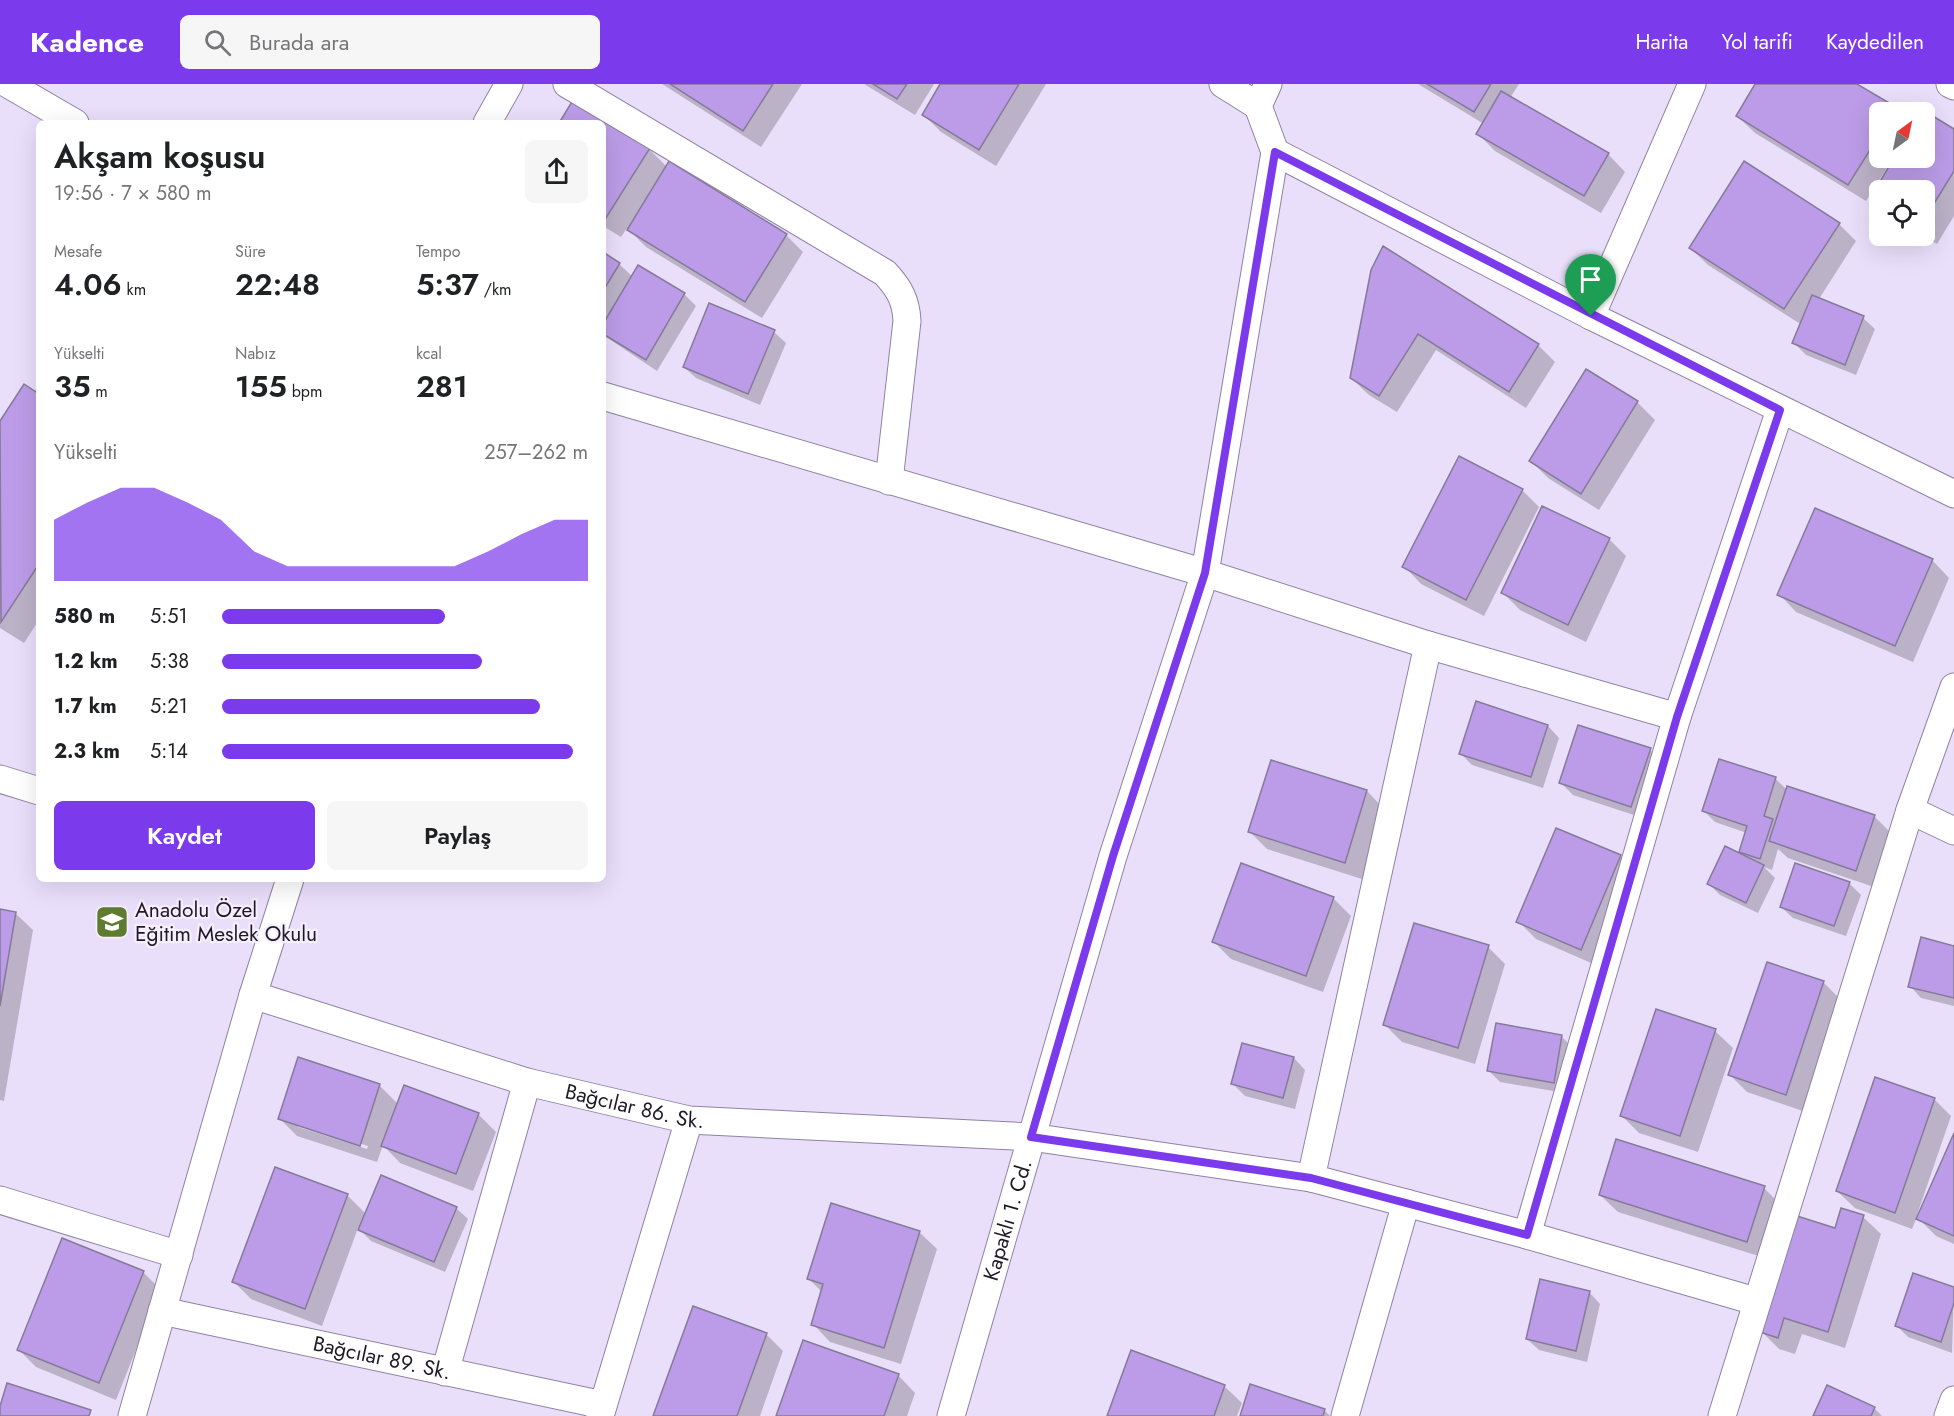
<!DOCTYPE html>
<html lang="tr">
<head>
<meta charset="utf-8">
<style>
  :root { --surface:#fff; --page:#f6f6f6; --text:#202124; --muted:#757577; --accent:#7c3aed }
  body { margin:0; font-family:Jost,sans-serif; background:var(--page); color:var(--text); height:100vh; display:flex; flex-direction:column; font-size:22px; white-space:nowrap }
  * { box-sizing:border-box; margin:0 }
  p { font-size:20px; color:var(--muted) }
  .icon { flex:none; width:33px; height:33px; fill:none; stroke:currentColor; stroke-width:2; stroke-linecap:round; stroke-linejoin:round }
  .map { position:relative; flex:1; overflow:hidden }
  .sheet { position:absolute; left:36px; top:36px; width:570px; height:762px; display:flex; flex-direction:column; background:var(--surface); border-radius:9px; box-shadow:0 6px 24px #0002 }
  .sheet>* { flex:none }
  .needle { width:39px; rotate:33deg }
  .controls { position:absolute; left:1869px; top:18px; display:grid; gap:12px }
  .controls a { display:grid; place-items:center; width:66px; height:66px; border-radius:9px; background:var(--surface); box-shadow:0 6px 24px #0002; font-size:30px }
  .pin { position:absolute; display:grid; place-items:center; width:51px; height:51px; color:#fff; margin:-62px -26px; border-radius:50% 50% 50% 0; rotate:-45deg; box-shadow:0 0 6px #0007 }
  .pin .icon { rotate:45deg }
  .round { display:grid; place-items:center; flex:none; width:63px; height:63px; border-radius:9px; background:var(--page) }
  .summary { display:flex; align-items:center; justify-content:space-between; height:102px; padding:0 18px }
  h1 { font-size:33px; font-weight:600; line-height:45px }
  .figures { display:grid; grid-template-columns:repeat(3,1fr); gap:9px; height:102px; padding:6px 18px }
  .figures div { display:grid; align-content:center }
  .figures b { font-size:30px; font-weight:600 }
  .figures small { font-size:16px; font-weight:400 }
  .figures p { font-size:16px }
  .chart { height:168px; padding:12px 18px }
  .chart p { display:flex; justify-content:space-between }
  .chart svg { width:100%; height:108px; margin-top:6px; fill:var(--accent); opacity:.7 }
  .cta { display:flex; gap:12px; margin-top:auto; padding:12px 18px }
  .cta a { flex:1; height:69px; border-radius:9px; background:var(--accent); color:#fff; font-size:24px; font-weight:600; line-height:69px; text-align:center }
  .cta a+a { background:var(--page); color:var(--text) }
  ul { padding:0 18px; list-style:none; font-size:20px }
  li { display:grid; grid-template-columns:96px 72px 1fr; align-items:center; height:45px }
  li i { height:15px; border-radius:8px; background:var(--accent) }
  header { display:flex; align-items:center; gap:36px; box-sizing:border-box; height:84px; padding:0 30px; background:var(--accent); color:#fff }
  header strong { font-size:28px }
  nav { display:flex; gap:33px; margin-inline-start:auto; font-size:21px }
  .search { width:420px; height:54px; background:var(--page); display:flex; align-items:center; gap:15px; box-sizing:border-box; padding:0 21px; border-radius:9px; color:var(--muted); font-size:22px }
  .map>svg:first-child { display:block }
</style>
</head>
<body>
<header>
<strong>Kadence</strong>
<div class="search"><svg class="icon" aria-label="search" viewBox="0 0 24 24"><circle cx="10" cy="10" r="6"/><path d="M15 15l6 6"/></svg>Burada ara</div>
<nav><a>Harita</a><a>Yol tarifi</a><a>Kaydedilen</a></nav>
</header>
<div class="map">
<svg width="1954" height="1332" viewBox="0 0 1954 1332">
  <rect width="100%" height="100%" fill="#eadffb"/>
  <g fill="#0003" fill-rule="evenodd">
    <path d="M662,0H802L761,63Z"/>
    <path d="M864,0H934L915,31Z"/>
    <path d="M942,0H1046L996,82L941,48L924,31Z"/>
    <path d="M1418,0H1519L1510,14L1608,70L1625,88L1601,129L1495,67L1478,50L1484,40Z"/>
    <path d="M1757,0H1854L1898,28H1880V74H1893L1866,117L1755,49L1737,32Z"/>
    <path d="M574,18L649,65L667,83L786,151L803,168L762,234L646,163L627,144L621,153L603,142V39H561Z"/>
    <path d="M1954,47V132L1937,160L1924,152V106H1880V121L1872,113L1896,74H1924Z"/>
    <path d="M1839,140L1856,157L1819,215L1863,234L1875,245L1856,291L1806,271L1794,259L1802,241L1708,181L1690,164Z"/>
    <path d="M603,170L619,180L633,193L684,210L696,222L657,287L603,251Z"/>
    <path d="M1372,186L1538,261L1555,278L1526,324L1436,266L1397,328L1369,311L1351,294Z"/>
    <path d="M774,248L786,259L760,321L696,294L684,283Z"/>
    <path d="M1586,287L1637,318L1655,336L1599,426L1548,394L1531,377Z"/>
    <path d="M25,302L39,312V536L24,559L0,544V339Z"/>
    <path d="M1522,406L1539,423L1484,532L1421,500L1404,482Z"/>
    <path d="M1609,455L1626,472L1586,558L1520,526L1503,509Z"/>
    <path d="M1932,476L1949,494L1913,578L1796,528L1779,510Z"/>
    <path d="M1548,642L1559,654L1543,704L1472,681L1460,669Z"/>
    <path d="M1650,666L1661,677L1643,734L1573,711L1561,699Z"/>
    <path d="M1272,678L1367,707L1384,725L1362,795L1267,765L1250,748Z"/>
    <path d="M1775,694L1787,706L1874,732L1892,750L1874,803L1788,774L1778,765L1772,786L1764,783L1775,794L1758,829L1720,811L1709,800L1747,774L1741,768L1747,749L1715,738L1704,727Z"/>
    <path d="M1620,772L1637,789L1598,882L1536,855L1518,837Z"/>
    <path d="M1849,799L1861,811L1846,852L1793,834L1781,823Z"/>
    <path d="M1333,814L1351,832L1323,908L1231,875L1214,858Z"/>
    <path d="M0,826L15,829L33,846L4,1017L0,1016Z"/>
    <path d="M1488,863L1505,880L1475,980L1402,958L1384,940Z"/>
    <path d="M1954,863V922L1921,914L1910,902Z"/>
    <path d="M1823,898L1841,916L1803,1027L1747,1008L1730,991Z"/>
    <path d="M1715,947L1733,964L1698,1068L1639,1049L1622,1032Z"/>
    <path d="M1562,953L1573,964L1565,1009L1500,998L1488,986Z"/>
    <path d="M1294,974L1305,986L1295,1025L1245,1012L1233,1000Z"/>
    <path d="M379,1001L398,1020L478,1030L496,1048L473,1107L400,1079L383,1061L377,1078L297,1052L279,1034ZM298,1040L368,1062L367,1065L298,1043Z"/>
    <path d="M1934,1015L1951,1032L1917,1131L1919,1132L1954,1053V1160L1936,1152L1917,1133L1912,1145L1855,1124L1837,1107Z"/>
    <path d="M1764,1104L1781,1121L1765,1174L1618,1128L1600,1111Z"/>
    <path d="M347,1111L366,1130L456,1124L468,1135L445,1188L371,1157L358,1144L322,1242L251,1215L234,1198Z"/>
    <path d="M1863,1133L1881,1150L1845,1264L1802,1250L1795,1270L1779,1265L1762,1248L1836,1146Z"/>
    <path d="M919,1148L937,1165L901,1280L830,1258L813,1240L823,1209L808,1194Z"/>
    <path d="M143,1188L160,1205L116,1316L36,1283L19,1266Z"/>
    <path d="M1954,1204L1952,1269L1908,1253L1897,1242Z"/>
    <path d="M1589,1208L1600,1220L1587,1278L1539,1266L1527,1255Z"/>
    <path d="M766,1250L783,1267L760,1332H655Z"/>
    <path d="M898,1291L915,1309L907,1332H778Z"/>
    <path d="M1224,1302L1242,1319L1237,1332H1109Z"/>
    <path d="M1874,1324L1882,1332H1815Z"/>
    <path d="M1324,1326L1330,1332H1242Z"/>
  </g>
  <g fill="#bc9ce8" stroke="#867a9a" stroke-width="1.5">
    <path d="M670,0H773L743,47Z"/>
    <path d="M873,0H907L897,15Z"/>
    <path d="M940,0H1019L979,66L922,31Z"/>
    <path d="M1427,0H1491L1474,28Z"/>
    <path d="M1755,0H1857L1896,23L1892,28H1880V50L1848,101L1736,32Z"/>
    <path d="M1501,7L1609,69L1584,112L1476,50Z"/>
    <path d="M573,16L650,64L604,137L603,39H559Z"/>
    <path d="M1923,26L1954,45V87L1924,136V106H1880V119L1870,114L1894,74H1924Z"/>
    <path d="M669,77L787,150L745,218L627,146Z"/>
    <path d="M1744,77L1840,139L1784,225L1689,164Z"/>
    <path d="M1383,162L1539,260L1509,308L1418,250L1379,312L1350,294L1371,186Z"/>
    <path d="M603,168L620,179L603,207Z"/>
    <path d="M638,181L685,209L646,276L603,250V240Z"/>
    <path d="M1812,211L1864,232L1845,281L1792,259Z"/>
    <path d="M709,219L775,246L748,310L683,283Z"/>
    <path d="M1586,285L1638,317L1581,410L1529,377Z"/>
    <path d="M24,300L39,310V480L1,538L0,337Z"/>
    <path d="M1459,372L1523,405L1466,516L1402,483Z"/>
    <path d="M1542,422L1610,454L1568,541L1501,509Z"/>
    <path d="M1815,424L1933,475L1895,562L1777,511Z"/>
    <path d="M1476,617L1548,641L1531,693L1459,670Z"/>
    <path d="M1578,641L1651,664L1631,723L1559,699Z"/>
    <path d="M1719,675L1776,693L1764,732L1773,735L1760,775L1739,768L1747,742L1702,727Z"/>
    <path d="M1271,676L1367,706L1345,779L1248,748Z"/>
    <path d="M1787,702L1875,731L1856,787L1769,757Z"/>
    <path d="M1556,744L1621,771L1581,866L1516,838Z"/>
    <path d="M1725,762L1764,781L1746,819L1707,800Z"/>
    <path d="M1241,779L1334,813L1306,892L1212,858Z"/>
    <path d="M1795,779L1850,798L1834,842L1780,823Z"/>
    <path d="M0,825L16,828L0,922Z"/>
    <path d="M1414,839L1489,861L1458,964L1383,941Z"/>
    <path d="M1921,853L1954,862V914L1908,903Z"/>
    <path d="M1767,878L1824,897L1786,1011L1728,991Z"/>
    <path d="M1656,925L1716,945L1680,1052L1620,1032Z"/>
    <path d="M1496,939L1562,951L1554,999L1487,987Z"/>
    <path d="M1242,959L1294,973L1283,1014L1231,1000Z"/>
    <path d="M298,973L380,1000L360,1062L278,1035Z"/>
    <path d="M1875,993L1935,1014L1895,1129L1836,1107Z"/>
    <path d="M404,1001L479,1029L456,1090L381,1062Z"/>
    <path d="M1954,1049V1152L1916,1135Z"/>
    <path d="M1616,1055L1765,1102L1747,1158L1599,1111Z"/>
    <path d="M275,1083L348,1110L305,1225L232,1198Z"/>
    <path d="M381,1091L457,1123L434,1178L358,1146Z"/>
    <path d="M831,1119L920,1147L884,1264L811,1241L823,1200L807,1195Z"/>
    <path d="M1841,1124L1864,1131L1828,1248L1784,1234L1778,1254L1760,1248L1797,1132L1835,1144Z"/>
    <path d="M62,1154L144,1187L99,1299L17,1266Z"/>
    <path d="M1913,1189L1954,1203V1219L1941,1258L1895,1242Z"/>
    <path d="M1540,1195L1590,1207L1576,1267L1526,1255Z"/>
    <path d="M693,1222L767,1249L737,1332H653Z"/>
    <path d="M803,1256L899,1290L884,1332H776Z"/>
    <path d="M1131,1266L1225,1301L1214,1332H1107Z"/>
    <path d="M7,1299L91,1326L89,1332H0V1322Z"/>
    <path d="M1250,1300L1325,1325L1323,1332H1240Z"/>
    <path d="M1827,1301L1875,1323L1871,1332H1813Z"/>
  </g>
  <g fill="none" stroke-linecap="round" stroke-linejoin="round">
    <defs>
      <g id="minor">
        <path d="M8,0L75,39"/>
        <path d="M567,0L885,189C899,204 906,216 907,237L889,397"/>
        <path d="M1223,0L1258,22"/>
        <path d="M1950,0L1954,2"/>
        <path d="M487,39L509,0"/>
        <path d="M1275,68L1591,232L1954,410"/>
        <path d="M1591,232L1692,0"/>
        <path d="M603,312L1205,489L1428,561L1677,633"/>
        <path d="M0,695L39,707"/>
        <path d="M1910,726L1954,747"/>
        <path id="s1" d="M253,911L527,998L689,1036L1031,1053L1311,1094L1527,1151L1755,1217"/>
        <path d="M1311,1094L1428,561"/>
        <path d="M0,1116L179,1171"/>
        <path d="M1527,1151L1677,633L1780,326"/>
        <path id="s2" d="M162,1227L603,1321"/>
        <path d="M445,1288L527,998"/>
        <path d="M132,1332L253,911L290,795"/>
        <path d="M600,1332L689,1036"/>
        <path id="s3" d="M951,1332L1113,772L1205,489L1275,68L1258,22L1268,0"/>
        <path d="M1345,1332L1406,1119"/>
        <path d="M1722,1332L1910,726L1954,603"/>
        <path d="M1948,1332L1954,1316"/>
      </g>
    </defs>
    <use href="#minor" stroke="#8f82a2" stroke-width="29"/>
    <use href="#minor" stroke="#fff" stroke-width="27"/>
  </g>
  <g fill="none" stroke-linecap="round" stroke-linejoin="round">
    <defs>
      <path id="route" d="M1275,68L1780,326L1677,633L1527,1151L1311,1094L1031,1053L1113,772L1205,489Z"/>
    </defs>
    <use href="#route" stroke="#fff" stroke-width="12"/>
    <use href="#route" stroke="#7c3aed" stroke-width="8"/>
  </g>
  <defs>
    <symbol id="school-square" viewBox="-11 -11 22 22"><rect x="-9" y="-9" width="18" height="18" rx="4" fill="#5f7b2f" stroke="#f5effe"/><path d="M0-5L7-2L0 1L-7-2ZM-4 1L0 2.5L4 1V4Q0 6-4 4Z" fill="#fff"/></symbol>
  </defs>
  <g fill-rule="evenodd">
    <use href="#school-square" x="93" y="819" width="38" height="38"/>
  </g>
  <g text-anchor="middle" stroke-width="4.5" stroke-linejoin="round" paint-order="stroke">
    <g font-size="21" fill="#1e1925" stroke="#f5effe" text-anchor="start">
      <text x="135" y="833">Anadolu Özel<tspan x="135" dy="24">Eğitim Meslek Okulu</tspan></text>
    </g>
    <g font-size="21" fill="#1e1925" stroke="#f5effe">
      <text dy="7" stroke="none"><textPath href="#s1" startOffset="398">Bağcılar 86. Sk.</textPath></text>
      <text dy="7" stroke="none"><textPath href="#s3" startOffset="204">Kapaklı 1. Cd.</textPath></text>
      <text dy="7" stroke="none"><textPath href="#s2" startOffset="225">Bağcılar 89. Sk.</textPath></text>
    </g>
  </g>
</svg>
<div class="controls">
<a><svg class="needle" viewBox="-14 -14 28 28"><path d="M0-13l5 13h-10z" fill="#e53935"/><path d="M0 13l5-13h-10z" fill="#757577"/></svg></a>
<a><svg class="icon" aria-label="locate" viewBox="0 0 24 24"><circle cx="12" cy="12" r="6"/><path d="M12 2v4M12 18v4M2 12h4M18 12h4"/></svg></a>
</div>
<div class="pin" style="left:1591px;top:232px;background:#1e9e55"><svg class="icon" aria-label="arrive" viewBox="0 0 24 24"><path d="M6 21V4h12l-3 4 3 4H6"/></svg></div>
<section class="sheet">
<div class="summary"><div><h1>Akşam koşusu</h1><p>19:56 · 7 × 580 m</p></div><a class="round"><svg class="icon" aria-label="share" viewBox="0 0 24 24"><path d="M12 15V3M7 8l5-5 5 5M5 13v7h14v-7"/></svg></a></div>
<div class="figures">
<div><p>Mesafe</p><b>4.06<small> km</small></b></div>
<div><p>Süre</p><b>22:48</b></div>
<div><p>Tempo</p><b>5:37<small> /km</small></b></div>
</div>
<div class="figures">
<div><p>Yükselti</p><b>35<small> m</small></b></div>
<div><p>Nabız</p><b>155<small> bpm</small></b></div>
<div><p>kcal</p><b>281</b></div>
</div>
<div class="chart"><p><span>Yükselti</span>257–262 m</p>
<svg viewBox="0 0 160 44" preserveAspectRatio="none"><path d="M0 44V19L10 12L20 6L30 6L40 12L50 19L60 32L70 38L80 38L90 38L100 38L110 38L120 38L130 32L140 25L150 19L160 19V44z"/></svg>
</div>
<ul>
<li><b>580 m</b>5:51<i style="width:61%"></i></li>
<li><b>1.2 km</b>5:38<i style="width:71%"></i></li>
<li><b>1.7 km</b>5:21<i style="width:87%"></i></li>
<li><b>2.3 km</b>5:14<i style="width:96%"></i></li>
</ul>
<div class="cta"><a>Kaydet</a><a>Paylaş</a></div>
</section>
</div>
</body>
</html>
